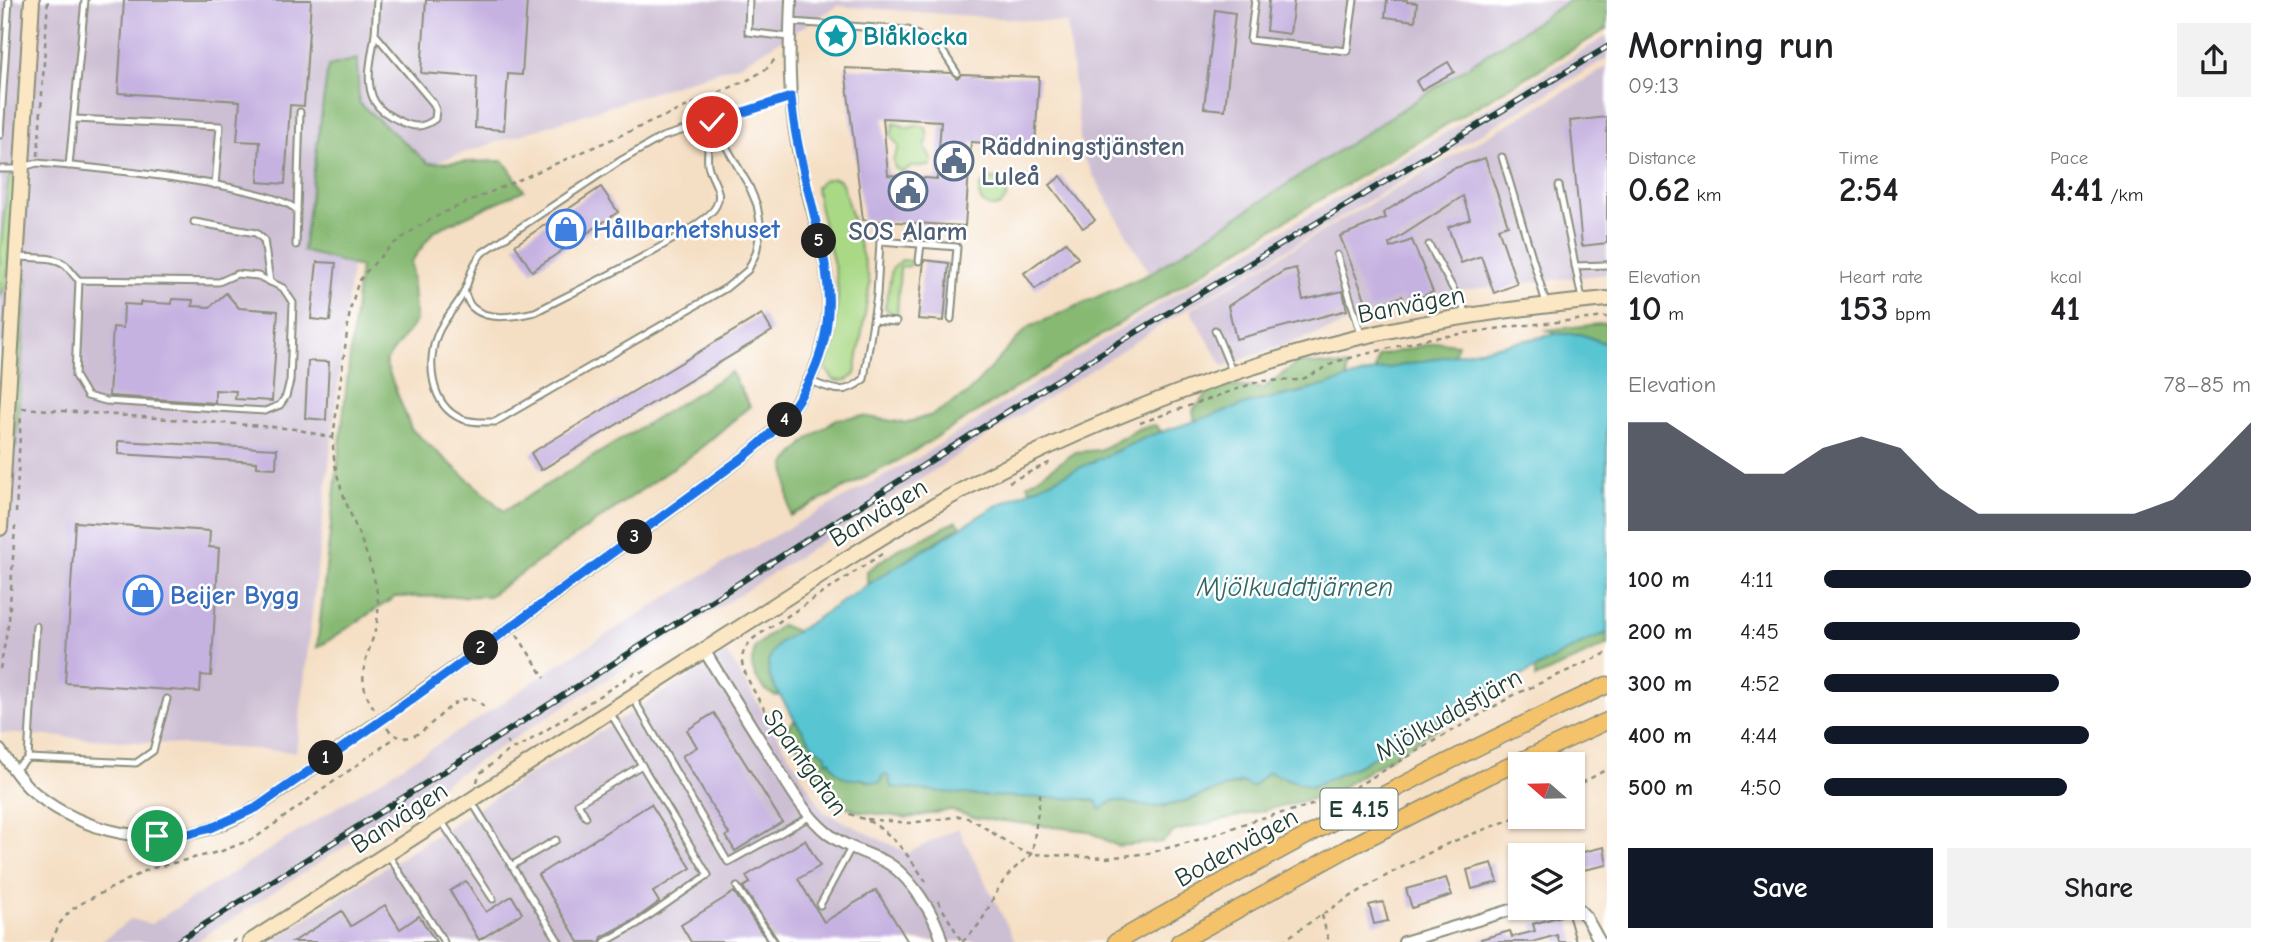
<!DOCTYPE html>
<html lang="en">
<head>
<meta charset="utf-8">
<style>
  :root { --surface:#fff; --page:#f2f2f2; --text:#202124; --muted:#757577; --accent:#111827 }
  body { margin:0; font-family:"Comic Neue",sans-serif; background:var(--page); color:var(--text); height:100vh; display:flex; flex-direction:column; font-size:26px; white-space:nowrap }
  * { box-sizing:border-box; margin:0 }
  p { font-size:23px; color:var(--muted) }
  .icon { flex:none; width:38px; height:38px; fill:none; stroke:currentColor; stroke-width:2; stroke-linecap:round; stroke-linejoin:round }
  .map { position:relative; flex:1; overflow:hidden }
  .sheet { display:flex; flex-direction:column; background:var(--surface); width:665px }
  .sheet>* { flex:none }
  .needle { width:46px; rotate:290deg }
  .fabs { position:absolute; left:1508px; top:752px; display:grid; gap:14px }
  .fabs a { display:grid; place-items:center; width:77px; height:77px; border-radius:0px; background:var(--surface); box-shadow:0 2px 5px #0004; font-size:35px }
  .pin { position:absolute; display:grid; place-items:center; width:60px; height:60px; color:#fff; margin:-30px; border:4px solid #fff; border-radius:50%; box-shadow:0 2px 7px #0007 }
  .km { position:absolute; width:35px; height:35px; margin:-18px; border-radius:50%; background:#222; color:#fff; font-size:19px; line-height:35px; text-align:center }
  .round { display:grid; place-items:center; flex:none; width:74px; height:74px; border-radius:0px; background:var(--page) }
  .headline { display:flex; align-items:center; justify-content:space-between; height:119px; padding:0 21px }
  h1 { font-size:38px; font-weight:700; line-height:52px }
  .figures { display:grid; grid-template-columns:repeat(3,1fr); gap:10px; height:119px; padding:7px 21px }
  .figures div { display:grid; align-content:center }
  .figures b { font-size:35px; font-weight:700 }
  .figures small { font-size:19px; font-weight:400 }
  .figures p { font-size:19px }
  .chart { height:196px; padding:14px 21px }
  .chart p { display:flex; justify-content:space-between }
  .chart svg { width:100%; height:126px; margin-top:7px; fill:var(--accent); opacity:.7 }
  .primary-button { display:flex; gap:14px; margin-top:auto; padding:14px 21px }
  .primary-button a { flex:1; height:80px; border-radius:0px; background:var(--accent); color:#fff; font-size:28px; font-weight:700; line-height:80px; text-align:center }
  .primary-button a+a { background:var(--page); color:var(--text) }
  ul { padding:0 21px; list-style:none; font-size:23px }
  li { display:grid; grid-template-columns:112px 84px 1fr; align-items:center; height:52px }
  li i { height:18px; border-radius:9px; background:var(--accent) }
  main { display:flex; flex:1; min-height:0 }
  .map>svg:first-child { display:block }
</style>
</head>
<body>
<main>
<div class="map">
<svg width="1607" height="942" viewBox="0 0 1607 942">
  <rect width="100%" height="100%" fill="#fff"/>
  <filter id="ink" filterUnits="userSpaceOnUse"><feTurbulence type="fractalNoise" baseFrequency=".0143" numOctaves="2"/><feDisplacementMap in="SourceGraphic" scale="14" xChannelSelector="R" yChannelSelector="G"/><feConvolveMatrix kernelMatrix="1 2 1 2 8 2 1 2 1" color-interpolation-filters="sRGB"/></filter>
  <filter id="wash" filterUnits="userSpaceOnUse"><feTurbulence type="fractalNoise" baseFrequency=".00686" numOctaves="4" result="noise"/><feDisplacementMap in="SourceGraphic" scale="28" xChannelSelector="R" yChannelSelector="G"/><feGaussianBlur stdDeviation="1.57" result="paint"/><feColorMatrix in="noise" values="0 0 0 0 0 0 0 0 0 0 0 0 0 0 0 0 0 1.4 0 .05"/><feComposite in="paint" operator="in"/></filter>
  <g filter="url(#wash)">
    <rect width="100%" height="100%" fill="#f5dfc4"/>
    <g fill="#ccbed3">
      <path d="M0,0H1570L1149,274L1082,155L1067,23L838,6L741,64L361,186L296,752L0,733Z"/>
      <path d="M1607,36V58L1171,319L195,942H101L131,919L151,924L486,714L559,664L711,570L921,456L1161,303Z"/>
      <path d="M1607,67V274L1436,293L1223,366L1190,310L1314,236Z"/>
      <path d="M727,653L824,812L908,853L958,828L1015,941L270,942L526,777Z"/>
    </g>
    <g fill="#aad986" stroke="#648b5d" stroke-width="2">
      <path d="M894,123L909,128L920,125L926,128L928,138L925,147L932,160L930,166H913L902,172L895,168L893,160L899,147L891,136Z"/>
      <path d="M13,174L15,176L6,287L0,298V250L9,177Z"/>
      <path d="M834,178L840,180L843,186L870,283L855,374C848,381 844,382 834,380L826,369C827,343 838,320 838,293C836,257 820,223 816,187L823,180Z"/>
      <circle cx="993" cy="193" r="14"/>
      <path d="M902,260L911,261L910,266L900,267L897,317L885,308L892,269Z"/>
      <path d="M27,278L16,448L13,437L22,289L24,279Z"/>
    </g>
    <g fill="#87b973" stroke="#537b54" stroke-width="2">
      <path d="M1570,0H1607V29L1293,216L903,458L790,516L785,464L807,440L836,419L862,416L905,423L932,415L967,394L1027,328L1149,274Z"/>
      <path d="M357,59L359,103L428,163L504,161L524,190L434,231L411,262L416,321L385,362L411,429L504,511L731,372L750,406L696,452L489,596L395,597L317,648L360,267L303,251L328,66Z"/>
      <path d="M1607,323V344L1580,334H1556L1547,330Z"/>
      <path d="M1439,342L1458,344L1454,355L1375,371L1378,356Z"/>
      <path d="M1298,362L1347,367V381L1250,403L1195,422L1193,410L1212,389L1223,386L1264,388Z"/>
      <path d="M1155,425L1162,432L1031,491L1028,484L1076,452L1100,450L1140,428Z"/>
      <path d="M956,521L961,526L867,585V571L898,549L924,538Z"/>
      <path d="M781,625L798,632L779,643L769,674L780,696C767,697 754,678 752,665C752,660 754,652 755,647Z"/>
      <path d="M1607,633V645L1535,678V669L1581,644Z"/>
      <path d="M1466,702L1467,710L1329,795L1175,831L1162,842L1117,846L1088,831L976,818L950,810L908,818L857,811L839,803L824,788L786,728L795,720L814,747L826,755L835,770L869,782L886,775L984,796L1077,798L1107,804L1114,800C1126,802 1140,807 1152,807C1188,808 1221,781 1257,783L1268,771L1291,781L1360,765Z"/>
    </g>
    <path fill="#59c5d2" stroke="#3c8183" stroke-width="2" d="M1556,334H1580L1607,344V633L1581,644L1473,702H1466L1360,765L1311,787L1268,772L1252,787L1241,782L1178,803L1152,807L1114,800L1101,810L1096,801L1087,799L984,796L891,787L889,777L886,775L882,776L881,782C872,784 871,781 863,779C858,778 856,780 851,779C841,779 832,768 830,760L826,762V755L814,747L795,720L773,684L769,674L768,661L774,650L779,643L878,578L996,506L1149,436L1250,403L1306,391L1375,371Z"/>
    <g id="blocks">
      <g fill="#c6b2e1" fill-rule="evenodd">
        <path d="M124,0H311L304,106L290,105L285,184L258,182L260,142L237,141L240,101L118,93Z"/>
        <path d="M426,0H527L522,75L508,74L504,130L475,128L477,77L421,73Z"/>
        <path d="M1269,0H1294L1290,34L1266,31Z"/>
        <path d="M1387,0H1407V2L1417,3L1415,21L1385,17Z"/>
        <path d="M1215,10L1235,13L1225,110L1204,108Z"/>
        <path d="M1448,62L1454,72L1421,90L1416,81Z"/>
        <path d="M845,68L951,73L957,78L962,74L1039,77L1035,146L971,142L965,226L863,220ZM883,118L941,121L937,179L888,175Z"/>
        <path d="M1607,117V243L1582,246L1570,121Z"/>
        <path d="M1485,158L1508,225L1498,228L1517,284L1494,293L1481,256L1461,263L1448,227L1470,219L1463,196L1389,244L1390,248L1412,240L1433,292L1405,303L1402,296L1369,309L1340,236L1386,218L1383,213L1452,169Z"/>
        <path d="M1061,176L1095,220L1083,228L1050,185Z"/>
        <path d="M601,187L618,212L532,271L515,245Z"/>
        <path d="M1066,242L1078,258L1035,289L1024,273Z"/>
        <path d="M924,260L949,263L944,321L918,319Z"/>
        <path d="M317,262L336,263L330,321L311,319Z"/>
        <path d="M1296,268L1303,300L1343,291L1347,310L1236,339L1228,306L1284,271Z"/>
        <path d="M226,293L239,308L278,311L272,401L235,399L236,391L215,390V403L109,396L113,327L123,328L124,304L140,305V302L172,304V299L193,300L192,306L210,307Z"/>
        <path d="M762,314L772,331L541,470L531,453Z"/>
        <path d="M308,361L329,362L326,420L305,418Z"/>
        <path d="M118,441L277,449L276,468L257,467V462L118,454Z"/>
        <path d="M75,522L210,531L209,547L219,548L211,676L201,675L200,692L65,683Z"/>
        <path d="M714,713L782,822L735,851L726,836L729,834L682,756L697,747L687,730Z"/>
        <path d="M651,804L691,868L653,892L659,902L634,920L602,937L600,942H579L538,875Z"/>
        <path d="M805,840L820,866L798,879L824,922L876,890L908,942H779L743,887L750,883L746,876Z"/>
        <path d="M1604,847L1607,865L1583,870L1579,853Z"/>
        <path d="M1492,863L1498,882L1472,889L1467,870Z"/>
        <path d="M1446,878L1452,895L1412,908L1406,889Z"/>
        <path d="M466,881L486,912L512,896L522,913L479,940L450,891Z"/>
        <path d="M734,892L768,942H691L681,925Z"/>
        <path d="M1383,902L1388,921L1374,924L1369,905Z"/>
        <path d="M385,905L400,929L419,916L436,942H293L342,911L351,926Z"/>
        <path d="M1568,914L1576,942H1559L1557,935L1532,942H1482L1481,939L1510,931L1512,937L1535,931L1533,924Z"/>
      </g>
    </g>
  </g>
  <g filter="url(#ink)">
    <use href="#blocks" fill-opacity="0" stroke="#8a8e7c" stroke-width="2"/>
    <g fill="none" stroke-linecap="round" stroke-linejoin="round">
      <defs>
        <g id="lane">
          <path d="M749,0L748,32L789,37"/>
          <path d="M1255,0L1250,40L1347,51L1354,0"/>
          <path d="M790,22L908,30L940,47L957,73"/>
          <path d="M375,34L433,103L436,110L435,119C423,128 414,128 400,121C391,117 380,111 375,102C363,81 373,54 375,33C376,22 376,11 377,0"/>
          <path d="M75,119L220,126L215,185"/>
          <path d="M712,122L749,186L757,205L761,228L756,253L748,270L726,288L495,422C483,422 473,423 462,419C430,406 426,360 438,333C444,318 457,307 464,292C472,274 469,270 482,253L620,161L662,137L790,97"/>
          <path d="M0,135L9,0"/>
          <path d="M1502,157L1546,303"/>
          <path d="M69,166L85,0"/>
          <path d="M0,169H16L37,163C85,167 266,183 297,210"/>
          <path d="M1559,186L1582,299"/>
          <path d="M194,222L256,233L264,240L270,282"/>
          <path d="M296,245L300,112"/>
          <path d="M1429,245L1467,314"/>
          <path d="M1337,255L1361,334"/>
          <path d="M19,257C33,258 53,256 64,264C70,268 72,275 79,280L219,282L237,274L258,276L283,288L293,303L290,381L286,396L280,405L265,411L106,401L87,396L75,376L79,280"/>
          <path d="M919,261L921,244"/>
          <path d="M1575,266L1607,265"/>
          <path d="M464,291C466,296 468,303 472,307C487,322 517,316 535,312C566,296 705,230 716,206C724,191 711,180 708,165C706,151 710,136 712,122"/>
          <path d="M874,320L896,322"/>
          <path d="M1215,330L1232,371"/>
          <path d="M810,381C833,390 844,396 864,379L877,295L880,241L957,247L951,319"/>
          <path d="M633,698L728,862L811,816"/>
          <path d="M28,758L36,626"/>
          <path d="M14,770L28,758L136,763L153,751L167,699"/>
          <path d="M472,802L559,942"/>
          <path d="M586,817L578,803L642,765"/>
          <path d="M442,822L493,899"/>
          <path d="M389,856L444,942"/>
          <path d="M511,866L556,840"/>
          <path d="M737,887L774,942"/>
          <path d="M820,905L851,848"/>
          <path d="M605,942L637,924L708,875L611,714"/>
        </g>
        <g id="street">
          <path d="M704,650C726,686 749,723 772,759C788,784 803,813 826,832C843,846 864,852 884,861C908,873 936,915 942,942"/>
          <path d="M0,750C9,763 18,777 29,788C74,828 138,845 197,832C255,819 311,768 359,735C489,644 617,550 745,456C804,409 838,347 826,270C819,227 804,187 797,144C788,96 789,49 791,0"/>
          <path d="M1573,903L1586,917L1600,942"/>
          <path d="M1404,942L1521,907"/>
        </g>
        <g id="secondary">
          <path d="M0,528L32,0"/>
          <path d="M250,942L845,560C899,526 953,493 1010,465C1127,408 1254,360 1382,332C1456,316 1532,306 1607,299"/>
        </g>
        <g id="primary">
          <path d="M1116,942C1276,850 1439,762 1607,685"/>
          <path d="M1179,942L1350,847L1488,776L1607,721"/>
        </g>
      </defs>
      <use href="#lane" stroke="#8a8e7c" stroke-width="9"/>
      <use href="#street" stroke="#8a8e7c" stroke-width="14"/>
      <use href="#secondary" stroke="#8a8e7c" stroke-width="18"/>
      <use href="#primary" stroke="#8a8e7c" stroke-width="19"/>
      <g stroke="#8a8e7c" stroke-width="2.5" stroke-dasharray="5 5" stroke-linecap="butt">
        <path d="M38,156L48,0"/>
        <path d="M22,408L262,426L295,429L333,438C331,495 375,549 378,603C381,646 345,670 376,711"/>
        <path d="M1140,423L1260,381L1301,380L1338,361L1426,339L1516,326L1607,317"/>
        <path d="M333,438L350,310L358,283L365,273L392,245L419,226L443,213L750,79L769,67L777,56"/>
        <path d="M1009,482L1053,461"/>
        <path d="M16,513L21,415"/>
        <path d="M882,554L754,638C747,645 742,651 742,661C742,683 812,783 829,801C841,814 858,815 872,823C896,836 914,864 929,886"/>
        <path d="M517,635L545,678"/>
        <path d="M0,669L9,621L15,526"/>
        <path d="M387,728C423,768 453,667 486,709"/>
        <path d="M506,741L511,748H518L635,673L648,671"/>
        <path d="M477,782L479,774L511,749"/>
        <path d="M1573,788L1607,769"/>
        <path d="M867,819L910,823L962,816L973,820L1019,850L1032,854L1106,858L1149,853L1208,837L1254,820L1306,807L1345,793L1514,695L1607,653"/>
        <path d="M938,901L962,942"/>
        <path d="M1322,915L1328,939L1327,942"/>
        <path d="M51,942L60,923L71,910L84,902L149,869L222,851L255,838L396,737"/>
        <path d="M232,942L238,938"/>
        <path d="M962,942C988,920 986,906 1003,882C1011,870 1021,863 1032,854L1041,789"/>
        <path d="M1282,942C1333,905 1388,873 1445,845C1470,834 1496,826 1521,815"/>
      </g>
      <use href="#lane" stroke="#fff" stroke-width="5"/>
      <use href="#street" stroke="#fff" stroke-width="10"/>
      <use href="#secondary" stroke="#fbe7c3" stroke-width="14"/>
      <use href="#primary" stroke="#f4c26a" stroke-width="16"/>
      <defs>
        <path id="rail" d="M177,942L1054,382L1607,47"/>
      </defs>
      <use href="#rail" stroke="#1f3d34" stroke-width="6"/>
      <use href="#rail" stroke="#fff" stroke-width="3.5" stroke-dasharray="10" stroke-linecap="butt"/>
    </g>
  </g>
  <g fill="none" stroke-linecap="round" stroke-linejoin="round" filter="url(#ink)">
    <defs>
      <path id="route" d="M157,836L188,834L211,828L256,808L405,704L745,456C804,410 838,347 826,270C816,211 796,156 791,97L712,122"/>
    </defs>
    <use href="#route" stroke="#fff" stroke-width="14"/>
    <use href="#route" stroke="#1a73e8" stroke-width="9"/>
  </g>
  <defs>
    <symbol id="sight-ring" viewBox="-11 -11 22 22"><circle r="9.5" fill="#fff" stroke="#0f9aa8" stroke-width="1.5"/><path d="M0-6L1.8-2.2L6-1.7L2.9 1.2L3.7 5.4L0 3.3L-3.7 5.4L-2.9 1.2L-6-1.7L-1.8-2.2Z" fill="#0f9aa8"/></symbol>
    <symbol id="civic-ring" viewBox="-11 -11 22 22"><circle r="9.5" fill="#fff" stroke="#5c6f8a" stroke-width="1.5"/><path d="M-.6-6.5H3V-4.5H.6V-3L4-1V1h2V6H-6V1h2V-1L-.6-3ZM-1.2 2.5V6h2.4V2.5Z" fill="#5c6f8a"/></symbol>
    <symbol id="shop-ring" viewBox="-11 -11 22 22"><circle r="9.5" fill="#fff" stroke="#3f7fe0" stroke-width="1.5"/><path d="M-5-2.5h2.3a2.7 3.5 0 0 1 5.4 0H5L5.5 6h-11ZM-1.5-2.5h3a1.5 2.3 0 0 0-3 0Z" fill="#3f7fe0"/></symbol>
  </defs>
  <g fill-rule="evenodd">
    <use href="#sight-ring" x="814" y="14" width="44" height="44"/>
    <use href="#civic-ring" x="932" y="139" width="44" height="44"/>
    <use href="#civic-ring" x="886" y="169" width="44" height="44"/>
    <use href="#shop-ring" x="544" y="207" width="44" height="44"/>
    <use href="#shop-ring" x="121" y="573" width="44" height="44"/>
  </g>
  <g text-anchor="middle" stroke-width="5" stroke-linejoin="round" paint-order="stroke">
    <rect fill="#fff" stroke="#627771" stroke-width="2" x="1320.5" y="788.5" width="77" height="41" rx="5"/>
    <g font-size="24" font-weight="bold" fill="#1f3d34">
      <text x="1359" y="817">E 4.15</text>
    </g>
    <g font-size="26" font-weight="bold" fill="#0d838f" stroke="#fff" text-anchor="start">
      <text x="863" y="45">Blåklocka</text>
    </g>
    <g font-size="26" font-weight="bold" fill="#4e5e75" stroke="#fff" text-anchor="start">
      <text x="981" y="155">Räddningstjänsten<tspan x="981" dy="30">Luleå</tspan></text>
      <text x="908" y="240" text-anchor="middle">SOS Alarm</text>
    </g>
    <g font-size="26" font-weight="bold" fill="#366cbe" stroke="#fff" text-anchor="start">
      <text x="593" y="238">Hållbarhetshuset</text>
      <text x="170" y="604">Beijer Bygg</text>
    </g>
    <g font-size="26" fill="#1f3d34" stroke="#fff">
      <text transform="translate(1411 304) rotate(-11)" y="9">Banvägen</text>
      <text transform="translate(878 512) rotate(-31)" y="9">Banvägen</text>
      <text transform="translate(1448 714) rotate(-29)" y="9">Mjölkuddstjärn</text>
      <text transform="translate(806 762) rotate(54)" y="9">Spantgatan</text>
      <text transform="translate(399 817) rotate(-33)" y="9">Banvägen</text>
      <text transform="translate(1236 847) rotate(-29)" y="9">Bodenvägen</text>
    </g>
    <g font-size="28" font-style="italic" fill="#306663" stroke="#fff">
      <text x="1295" y="596">Mjölkuddtjärnen</text>
    </g>
  </g>
</svg>
<div class="fabs">
<a><svg class="needle" viewBox="-14 -14 28 28"><path d="M0-13l5 13h-10z" fill="#e53935"/><path d="M0 13l5-13h-10z" fill="#757577"/></svg></a>
<a><svg class="icon" aria-label="layers" viewBox="0 0 24 24"><path d="M12 4l9 5-9 5-9-5zM3 14l9 5 9-5"/></svg></a>
</div>
<div class="pin" style="left:157px;top:836px;background:#1e9e55"><svg class="icon" aria-label="arrive" viewBox="0 0 24 24"><path d="M6 21V4h12l-3 4 3 4H6"/></svg></div>
<div class="pin" style="left:712px;top:122px;background:#d93025"><svg class="icon" aria-label="check" viewBox="0 0 24 24"><path d="M5 12l5 5 9-10"/></svg></div>
<b class="km" style="left:326px;top:758px">1</b>
<b class="km" style="left:481px;top:648px">2</b>
<b class="km" style="left:635px;top:537px">3</b>
<b class="km" style="left:785px;top:420px">4</b>
<b class="km" style="left:819px;top:241px">5</b>
</div>
<section class="sheet">
<div class="headline"><div><h1>Morning run</h1><p>09:13</p></div><a class="round"><svg class="icon" aria-label="share" viewBox="0 0 24 24"><path d="M12 15V3M7 8l5-5 5 5M5 13v7h14v-7"/></svg></a></div>
<div class="figures">
<div><p>Distance</p><b>0.62<small> km</small></b></div>
<div><p>Time</p><b>2:54</b></div>
<div><p>Pace</p><b>4:41<small> /km</small></b></div>
</div>
<div class="figures">
<div><p>Elevation</p><b>10<small> m</small></b></div>
<div><p>Heart rate</p><b>153<small> bpm</small></b></div>
<div><p>kcal</p><b>41</b></div>
</div>
<div class="chart"><p><span>Elevation</span>78–85 m</p>
<svg viewBox="0 0 160 44" preserveAspectRatio="none"><path d="M0 44V6L10 6L20 15L30 24L40 24L50 15L60 11L70 15L80 29L90 38L100 38L110 38L120 38L130 38L140 33L150 20L160 6V44z"/></svg>
</div>
<ul>
<li><b>100 m</b>4:11<i style="width:100%"></i></li>
<li><b>200 m</b>4:45<i style="width:60%"></i></li>
<li><b>300 m</b>4:52<i style="width:55%"></i></li>
<li><b>400 m</b>4:44<i style="width:62%"></i></li>
<li><b>500 m</b>4:50<i style="width:57%"></i></li>
</ul>
<div class="primary-button"><a>Save</a><a>Share</a></div>
</section>
</main>
</body>
</html>
